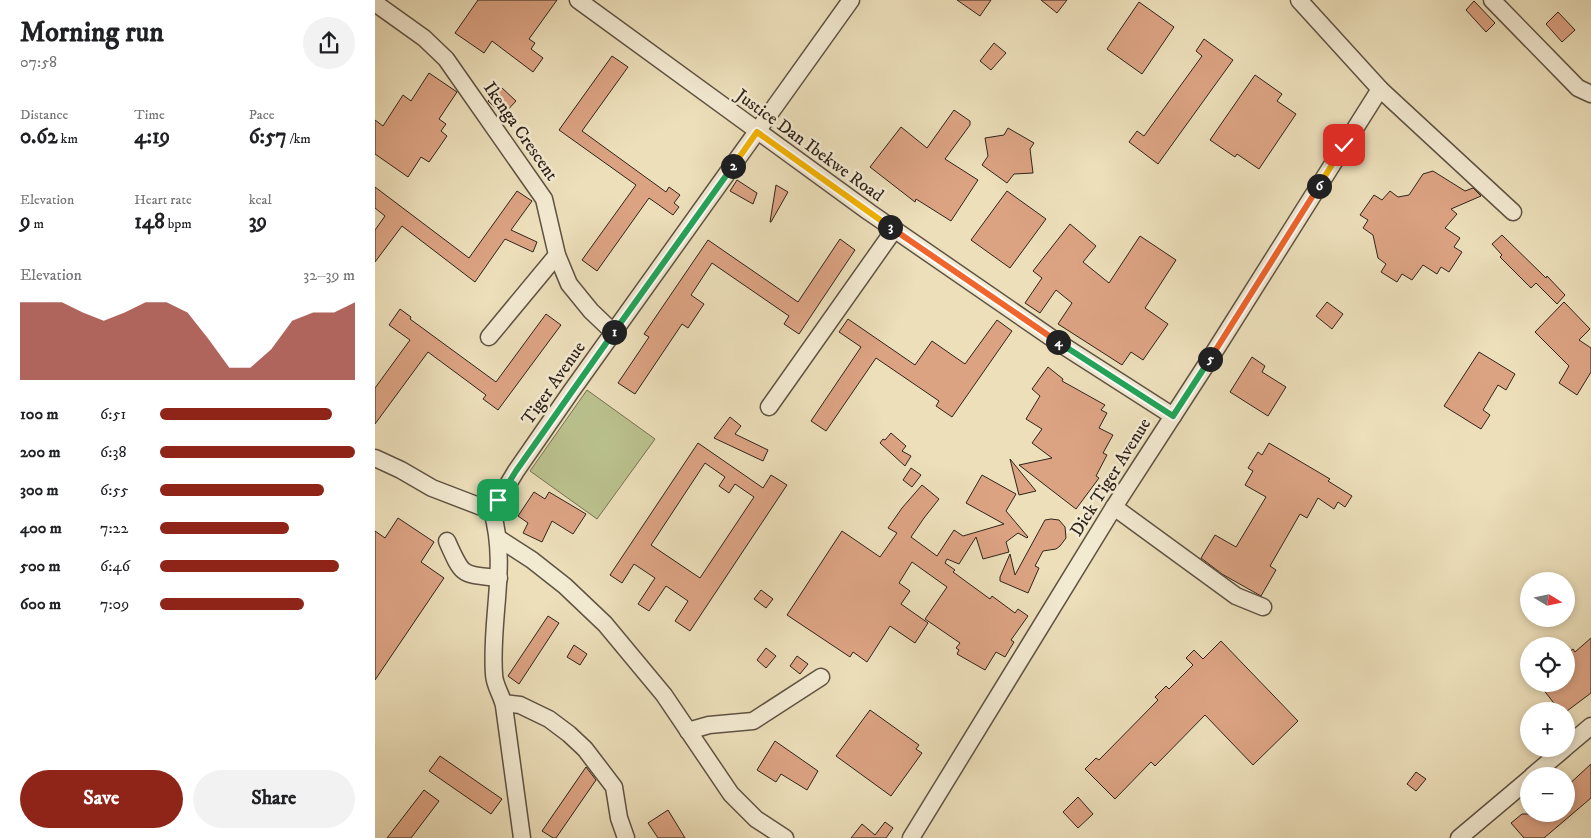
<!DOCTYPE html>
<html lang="en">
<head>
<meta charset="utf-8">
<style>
  :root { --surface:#fff; --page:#f2f2f2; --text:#202124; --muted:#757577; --accent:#8f2418 }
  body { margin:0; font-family:"IM FELL DW Pica",serif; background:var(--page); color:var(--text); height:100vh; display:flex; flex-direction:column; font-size:19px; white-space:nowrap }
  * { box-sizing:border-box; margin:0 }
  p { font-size:16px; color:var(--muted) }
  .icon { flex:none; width:28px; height:28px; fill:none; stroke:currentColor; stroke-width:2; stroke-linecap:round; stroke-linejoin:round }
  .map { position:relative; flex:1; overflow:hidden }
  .panel { display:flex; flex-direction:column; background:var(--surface); width:375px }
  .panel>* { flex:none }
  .needle { width:32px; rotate:100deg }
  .tools { position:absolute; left:1145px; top:572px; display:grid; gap:10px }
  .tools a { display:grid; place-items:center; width:55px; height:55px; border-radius:50%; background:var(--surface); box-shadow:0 2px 8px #0003; font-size:25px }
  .pin { position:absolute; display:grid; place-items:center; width:42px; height:42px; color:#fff; margin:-21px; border-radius:10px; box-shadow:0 2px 8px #0006 }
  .km { position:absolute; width:25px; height:25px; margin:-12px; border-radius:50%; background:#222; color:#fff; font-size:14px; line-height:25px; text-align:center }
  .round { display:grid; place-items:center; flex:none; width:52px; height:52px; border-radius:26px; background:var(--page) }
  .summary { display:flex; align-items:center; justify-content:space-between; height:85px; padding:0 20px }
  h1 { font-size:28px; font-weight:800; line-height:38px }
  .figures { display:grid; grid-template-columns:repeat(3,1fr); gap:8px; height:85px; padding:5px 20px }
  .figures div { display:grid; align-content:center }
  .figures b { font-size:21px; font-weight:800 }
  .figures small { font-size:14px; font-weight:400 }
  .figures p { font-size:14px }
  .chart { height:140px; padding:10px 20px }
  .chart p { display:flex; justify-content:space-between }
  .chart svg { width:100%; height:90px; margin-top:5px; fill:var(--accent); opacity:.7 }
  .action { display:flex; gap:10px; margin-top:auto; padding:10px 20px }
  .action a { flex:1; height:58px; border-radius:30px; background:var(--accent); color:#fff; font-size:20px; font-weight:800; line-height:58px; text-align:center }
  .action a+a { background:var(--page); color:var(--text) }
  ul { padding:0 20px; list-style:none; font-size:16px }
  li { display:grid; grid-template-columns:80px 60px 1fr; align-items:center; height:38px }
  li i { height:12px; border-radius:6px; background:var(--accent) }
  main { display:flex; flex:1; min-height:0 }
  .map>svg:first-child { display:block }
</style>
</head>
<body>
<main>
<section class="panel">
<div class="summary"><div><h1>Morning run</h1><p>07:58</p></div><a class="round"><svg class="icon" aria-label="share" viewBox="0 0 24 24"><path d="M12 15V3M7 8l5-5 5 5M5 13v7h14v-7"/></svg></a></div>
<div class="figures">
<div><p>Distance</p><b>0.62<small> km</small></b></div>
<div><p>Time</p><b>4:19</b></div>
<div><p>Pace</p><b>6:57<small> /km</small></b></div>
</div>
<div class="figures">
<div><p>Elevation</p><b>9<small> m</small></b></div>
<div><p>Heart rate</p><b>148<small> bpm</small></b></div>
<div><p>kcal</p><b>39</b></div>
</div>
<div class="chart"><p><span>Elevation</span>32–39 m</p>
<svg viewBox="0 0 160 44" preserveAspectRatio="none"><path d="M0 44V6L10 6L20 6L30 11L40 15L50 11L60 6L70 6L80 11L90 24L100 38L110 38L120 29L130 15L140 11L150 11L160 6V44z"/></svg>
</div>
<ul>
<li><b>100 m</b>6:51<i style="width:88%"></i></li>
<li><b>200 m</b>6:38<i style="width:100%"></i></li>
<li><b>300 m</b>6:55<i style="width:84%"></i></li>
<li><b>400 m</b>7:22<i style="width:66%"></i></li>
<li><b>500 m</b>6:46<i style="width:92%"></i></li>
<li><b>600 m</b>7:09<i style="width:74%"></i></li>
</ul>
<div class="action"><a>Save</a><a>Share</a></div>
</section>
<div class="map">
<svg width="1216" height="838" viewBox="0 0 1216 838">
  <rect width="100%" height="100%" fill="#ecdfba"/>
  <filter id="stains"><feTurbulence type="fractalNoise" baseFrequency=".004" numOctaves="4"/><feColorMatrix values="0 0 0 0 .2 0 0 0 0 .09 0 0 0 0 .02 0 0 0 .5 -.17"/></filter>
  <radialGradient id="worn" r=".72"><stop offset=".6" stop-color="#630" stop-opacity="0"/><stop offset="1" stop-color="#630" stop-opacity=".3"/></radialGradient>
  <path fill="#bac18d" stroke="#757254" d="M212,390L280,439L222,519L155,471Z"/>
  <g fill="#dca383" stroke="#30241b" fill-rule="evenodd">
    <path d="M103,0H182L154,39L160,43L156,49L168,58L158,72L117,41L109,53L80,33Z"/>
    <path d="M582,0H616L605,16Z"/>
    <path d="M666,0H692L682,13Z"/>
    <path d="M1099,1L1120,23L1111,32L1091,10Z"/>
    <path d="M764,2L799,27L767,74L732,49Z"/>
    <path d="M1183,12L1200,30L1187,42L1171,24Z"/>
    <path d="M829,39L858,60L783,164L754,142L762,131L769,136L827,56L821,51Z"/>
    <path d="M619,43L631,53L616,70L605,61Z"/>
    <path d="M237,56L253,67L207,131L291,192L294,187L305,195L299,203L304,207L298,215L274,198L222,271L207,260L261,185L184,130Z"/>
    <path d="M54,73L82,92L64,119L71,124L66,131L72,136L54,162L46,157L33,177L0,154V120L8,126L28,95L36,101Z"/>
    <path d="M880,75L907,94L902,101L921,114L884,169L862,154L860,157L835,140Z"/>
    <path d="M126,87L141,101L128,115L113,101Z"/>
    <path d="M579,110L595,121V125L570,159L603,180L576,221L541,199L540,202L495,167L526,127L552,148Z"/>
    <path d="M633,128L659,143L655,149L658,173L639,174L632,183L607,165L613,156L610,138L629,135Z"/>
    <path d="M1058,171L1090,191L1098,188L1106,196L1076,209L1082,214L1070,228L1085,238L1079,247L1087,252L1074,272L1066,267L1062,274L1048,265L1037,280L1027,274L1022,282L1006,272L1011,264L1003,258L998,235L988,228L993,220L985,215L999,195L1007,200L1015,191L1023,197L1034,195L1048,174Z"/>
    <path d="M362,180L382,193L378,204L355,191Z"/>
    <path d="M401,185L413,192L396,222H395Z"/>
    <path d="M0,187L94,258L142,191L157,201L136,230L162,242L158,252L130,239L100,282L27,226L0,262V230L10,216L0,208Z"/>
    <path d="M632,191L671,219L635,268L596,240Z"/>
    <path d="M695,224L721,246L708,262L734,283L765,236L801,260L770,308L793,324L768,360L756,352L747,365L683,324L697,303L681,290L665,313L650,303L667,278L658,271Z"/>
    <path d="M1127,235L1171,278L1172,276L1190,295L1182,304L1161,283L1156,288L1125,257L1127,255L1117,244Z"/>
    <path d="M465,239L480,250L424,334L409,324L414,316L337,263L316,295L329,304L313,328L307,324L260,394L243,383L274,337L269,334L333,240L423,302Z"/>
    <path d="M952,302L968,314L957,329L941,316Z"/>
    <path d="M1189,302L1215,329L1204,340L1216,348V372L1202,395L1184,383L1194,366L1160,332Z"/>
    <path d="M25,309L36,317L35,319L121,382L171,314L186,325L123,410L108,399L111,395L53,352L0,424V388L35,340L14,325Z"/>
    <path d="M473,319L540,365L557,341L590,364L622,320L637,331L577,417L561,406L564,401L501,358L451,431L436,421L486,347L464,332Z"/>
    <path d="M1104,352L1140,374L1131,390L1123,385L1108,410L1115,415L1106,429L1069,406Z"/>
    <path d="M877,357L890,366L887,372L911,387L893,416L855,392Z"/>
    <path d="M673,367L688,379L687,381L730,405L726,410L732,413L724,428L738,435L728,453L732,455L721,476L724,478L701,509L644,465L677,458L657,443L667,429L651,419L665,396L657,389Z"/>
    <path d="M355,417L366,426L360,434L393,450L388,461L339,438Z"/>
    <path d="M516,433L531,446L527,451L536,456L530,466L505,443L508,439L510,440Z"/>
    <path d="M323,443L388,488L396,475L412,485L315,631L300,621L313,601L291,586L274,611L263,604L280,578L259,564L247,583L235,575ZM330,463L350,477L344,486L354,493L360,484L379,497L325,578L276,545Z"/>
    <path d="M894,443L955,479L953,481L977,496L970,507L963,502L959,509L943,498L932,518L925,514L895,566L901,570L886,596L847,574L826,558L840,535L861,547L891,497L870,485L878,471L873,468L883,452L887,455Z"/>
    <path d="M635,459L661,491L644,495Z"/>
    <path d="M536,468L546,475L537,487L528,480Z"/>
    <path d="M607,475L641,494L631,511L653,537L652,538L643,533L631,542L634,552L608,559L601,537L584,564L572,559L570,563L580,570L578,572L615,599L617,596L640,613L643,609L653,616L636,640L639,642L630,657L621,652L610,670L582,654L584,650L581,648L585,643L550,619L572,587L537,562L524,583L535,591L526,604L553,623L540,643L515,626L492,662L478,652L475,657L412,615L467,531L505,557L522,533L513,528L527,508L547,485L564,499L549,518L536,537L562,556L579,530L588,536L629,524L591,503Z"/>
    <path d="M159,492L170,499L174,492L211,514L198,534L177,521L167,542L148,533L153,523L143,516Z"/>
    <path d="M23,518L59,542L46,562L69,578L0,680V531L10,538Z"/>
    <path d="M676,519L684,520L690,527L691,538L685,546L681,549L668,551L660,566L664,568L653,593L625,581V577L635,554L640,575L670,520Z"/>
    <path d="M386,590L398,599L391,608L379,599Z"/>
    <path d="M173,616L184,623L144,684L133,676Z"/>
    <path d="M1216,638V693L1192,711H1185L1164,684H1191V654L1198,649L1200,652Z"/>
    <path d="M846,641L923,721L878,765L830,715L780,766L776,762L740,799L710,769L721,758L724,760L783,700L780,697L791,686L794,689L818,665L811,658L819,650L828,659Z"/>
    <path d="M199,645L212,654L205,665L192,657Z"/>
    <path d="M391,648L401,656L391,668L382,660Z"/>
    <path d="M422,656L433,664L425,674L415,666Z"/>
    <path d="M495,710L544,745L541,749L547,753L516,796L461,756Z"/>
    <path d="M400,741L443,771L432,790L406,774L401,782L382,770Z"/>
    <path d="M65,756L127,799L116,814L54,771Z"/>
    <path d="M1216,764V798L1169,838H1149L1136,823L1147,814H1191V787Z"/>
    <path d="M211,767L221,780L181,838H178L167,831Z"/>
    <path d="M1041,772L1051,779L1041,791L1032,784Z"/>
    <path d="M49,790L64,801L36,838H12Z"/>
    <path d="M703,797L718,814L703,828L688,812Z"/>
    <path d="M293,810L310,838H283L273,823Z"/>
    <path d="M510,822L518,828L511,838H476L487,824L500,835Z"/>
  </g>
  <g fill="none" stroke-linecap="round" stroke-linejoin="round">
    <defs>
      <g id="minor">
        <path d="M203,0L494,212L681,341L798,416"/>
        <path d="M1117,0L1203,88L1216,94"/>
        <path d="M0,3L49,38L71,59L169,199L182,255L194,284L216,311L238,332"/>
        <path d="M1005,89L1138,212"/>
        <path d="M114,337L182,255"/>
        <path d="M394,407L519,230"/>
        <path d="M0,458L26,470L57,488L117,511"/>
        <path d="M739,507L861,596L888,607"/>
        <path d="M123,538L157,560L190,586L230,624L289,695L356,794L381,819L410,838"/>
        <path d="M72,541C88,577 86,574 124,578"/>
        <path d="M129,703L145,705L174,719L194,734L210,749L239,787L244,818L251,838"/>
        <path d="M313,731L334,725L378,721L446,677"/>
        <path d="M1191,747L1216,726"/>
        <path d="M1157,776L1189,749"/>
        <path d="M147,838C141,794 135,750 129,706C127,695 119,685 119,674C115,619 133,565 117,511L141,471L195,393L476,0"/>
        <path d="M536,838L739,507L831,365L1005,89L924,0"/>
        <path d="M1084,838L1154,779"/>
      </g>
    </defs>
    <use href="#minor" stroke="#5f5343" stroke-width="19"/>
    <use href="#minor" stroke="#f3ead2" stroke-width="16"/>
  </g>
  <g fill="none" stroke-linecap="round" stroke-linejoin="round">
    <defs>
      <path id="split-1" d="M123,500L141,471L239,332"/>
      <path id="split-2" d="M239,332L358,166"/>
      <path id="split-3" d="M358,166L382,132L515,227"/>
      <path id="split-4" d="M515,227L683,342"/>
      <path id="split-5" d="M683,342L798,416L835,359"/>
      <path id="split-6" d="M835,359L944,186"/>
      <path id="split-7" d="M944,186L969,145"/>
    </defs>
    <use href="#split-1" stroke="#fff" stroke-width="10"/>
    <use href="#split-2" stroke="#fff" stroke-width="10"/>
    <use href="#split-3" stroke="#fff" stroke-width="10"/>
    <use href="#split-4" stroke="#fff" stroke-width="10"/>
    <use href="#split-5" stroke="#fff" stroke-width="10"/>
    <use href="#split-6" stroke="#fff" stroke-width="10"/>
    <use href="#split-7" stroke="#fff" stroke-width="10"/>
    <use href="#split-1" stroke="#22a559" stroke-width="6"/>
    <use href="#split-2" stroke="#22a559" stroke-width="6"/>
    <use href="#split-3" stroke="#f5b400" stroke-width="6"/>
    <use href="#split-4" stroke="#f0652b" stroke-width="6"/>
    <use href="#split-5" stroke="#22a559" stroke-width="6"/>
    <use href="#split-6" stroke="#f0652b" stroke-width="6"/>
    <use href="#split-7" stroke="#f5b400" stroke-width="6"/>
  </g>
  <g text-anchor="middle" stroke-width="5" stroke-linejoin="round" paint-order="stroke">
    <g font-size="18" fill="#30241b" stroke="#f3ead2">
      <text transform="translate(146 131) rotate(55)" y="6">Ikenga Crescent</text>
      <text transform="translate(435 145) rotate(36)" y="6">Justice Dan Ibekwe Road</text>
      <text transform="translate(178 383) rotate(-55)" y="6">Tiger Avenue</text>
      <text transform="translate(735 477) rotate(-58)" y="6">Dick Tiger Avenue</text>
    </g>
  </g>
  <rect width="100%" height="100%" filter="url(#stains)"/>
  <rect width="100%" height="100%" fill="url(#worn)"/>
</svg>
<div class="tools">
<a><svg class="needle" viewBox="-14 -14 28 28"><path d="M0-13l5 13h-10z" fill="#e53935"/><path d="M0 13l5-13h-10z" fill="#757577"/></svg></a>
<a><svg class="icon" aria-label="locate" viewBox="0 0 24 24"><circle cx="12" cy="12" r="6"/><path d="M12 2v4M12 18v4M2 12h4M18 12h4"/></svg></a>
<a>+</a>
<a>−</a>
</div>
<div class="pin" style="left:123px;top:500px;background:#1e9e55"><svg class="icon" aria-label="arrive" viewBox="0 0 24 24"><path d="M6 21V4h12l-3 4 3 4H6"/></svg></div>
<div class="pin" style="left:969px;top:145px;background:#d93025"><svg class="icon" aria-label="check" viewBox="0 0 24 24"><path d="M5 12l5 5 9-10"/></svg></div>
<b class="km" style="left:239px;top:332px">1</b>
<b class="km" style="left:358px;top:166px">2</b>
<b class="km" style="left:515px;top:227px">3</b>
<b class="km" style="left:683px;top:342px">4</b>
<b class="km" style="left:835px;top:359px">5</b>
<b class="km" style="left:944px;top:186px">6</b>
</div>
</main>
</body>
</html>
